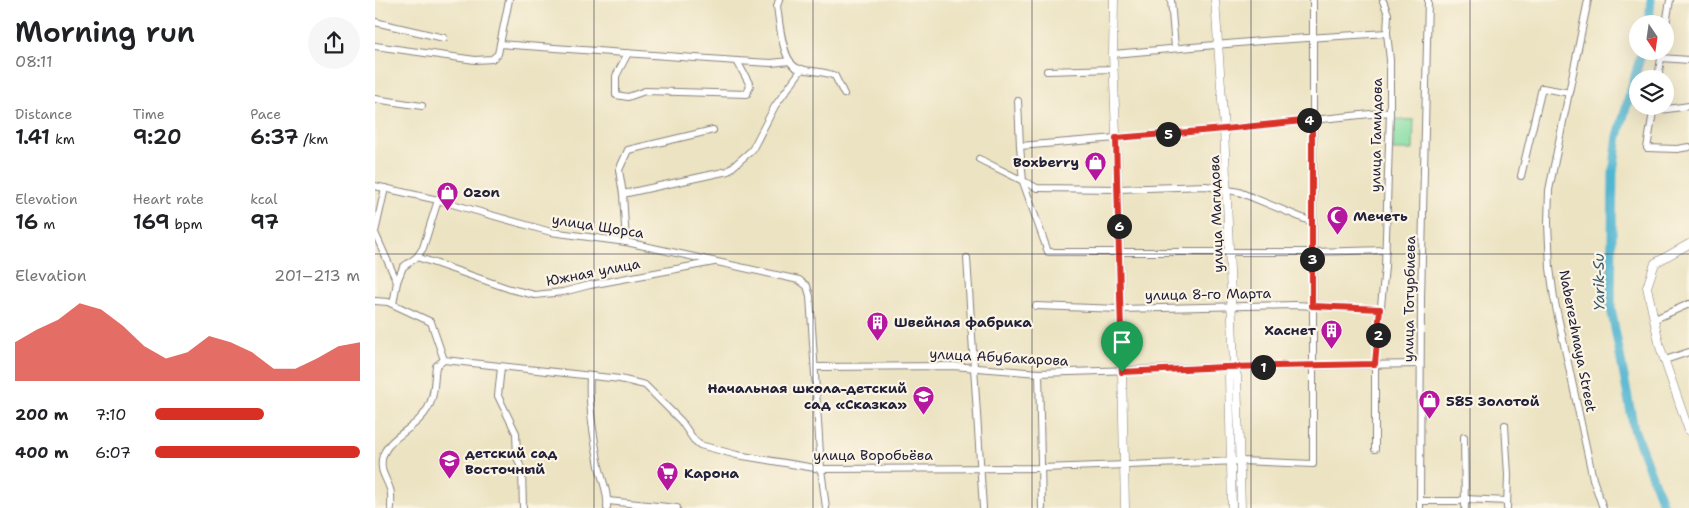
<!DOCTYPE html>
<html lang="en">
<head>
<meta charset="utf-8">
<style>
  :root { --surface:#fff; --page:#f6f6f6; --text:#202124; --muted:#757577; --accent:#d93025 }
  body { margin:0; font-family:"Shantell Sans",sans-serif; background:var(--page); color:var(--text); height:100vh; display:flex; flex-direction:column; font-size:19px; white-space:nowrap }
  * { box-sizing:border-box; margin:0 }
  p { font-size:16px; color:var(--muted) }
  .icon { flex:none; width:28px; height:28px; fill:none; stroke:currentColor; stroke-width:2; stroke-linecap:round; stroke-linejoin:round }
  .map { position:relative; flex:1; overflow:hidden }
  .sheet { display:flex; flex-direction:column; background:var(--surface); width:375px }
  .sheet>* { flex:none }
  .needle { width:32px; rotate:167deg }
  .controls { position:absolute; left:1254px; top:15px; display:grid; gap:10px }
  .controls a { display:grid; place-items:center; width:45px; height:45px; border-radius:50%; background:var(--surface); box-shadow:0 5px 20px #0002; font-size:25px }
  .pin { position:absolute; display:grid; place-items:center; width:42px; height:42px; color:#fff; margin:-51px -21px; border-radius:50% 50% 50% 0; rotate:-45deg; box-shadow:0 0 5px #0007 }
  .pin .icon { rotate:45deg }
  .km { position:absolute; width:25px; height:25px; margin:-12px; border-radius:50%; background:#222; color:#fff; font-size:14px; line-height:25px; text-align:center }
  .round { display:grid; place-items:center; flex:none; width:52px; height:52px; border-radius:26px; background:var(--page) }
  .overview { display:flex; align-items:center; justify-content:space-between; height:85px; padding:0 15px }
  h1 { font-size:28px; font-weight:600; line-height:38px }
  .stats { display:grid; grid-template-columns:repeat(3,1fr); gap:8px; height:85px; padding:5px 15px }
  .stats div { display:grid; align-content:center }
  .stats b { font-size:21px; font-weight:600 }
  .stats small { font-size:14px; font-weight:400 }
  .stats p { font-size:14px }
  .chart { height:140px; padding:10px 15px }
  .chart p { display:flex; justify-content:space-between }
  .chart svg { width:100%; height:90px; margin-top:5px; fill:var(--accent); opacity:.7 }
  ul { padding:0 15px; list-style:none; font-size:16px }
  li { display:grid; grid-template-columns:80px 60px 1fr; align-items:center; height:38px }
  li i { height:12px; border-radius:6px; background:var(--accent) }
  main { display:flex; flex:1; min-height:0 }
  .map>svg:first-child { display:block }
</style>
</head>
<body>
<main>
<section class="sheet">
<div class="overview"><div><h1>Morning run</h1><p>08:11</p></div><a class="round"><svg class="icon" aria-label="share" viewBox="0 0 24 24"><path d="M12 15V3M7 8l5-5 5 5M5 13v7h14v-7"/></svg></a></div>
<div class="stats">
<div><p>Distance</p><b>1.41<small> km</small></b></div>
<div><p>Time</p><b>9:20</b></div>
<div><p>Pace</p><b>6:37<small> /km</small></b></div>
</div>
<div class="stats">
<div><p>Elevation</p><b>16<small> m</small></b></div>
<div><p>Heart rate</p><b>169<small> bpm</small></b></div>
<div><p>kcal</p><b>97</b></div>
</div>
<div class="chart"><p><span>Elevation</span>201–213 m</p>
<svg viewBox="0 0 160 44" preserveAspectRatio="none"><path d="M0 44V25L10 19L20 14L30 6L40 9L50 17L60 27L70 33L80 30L90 22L100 25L110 30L120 38L130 38L140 33L150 27L160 25V44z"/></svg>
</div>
<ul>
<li><b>200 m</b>7:10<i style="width:53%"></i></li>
<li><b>400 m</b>6:07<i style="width:100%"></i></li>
</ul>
</section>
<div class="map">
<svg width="1314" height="508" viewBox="0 0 1314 508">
  <rect width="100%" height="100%" fill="#fcf5e5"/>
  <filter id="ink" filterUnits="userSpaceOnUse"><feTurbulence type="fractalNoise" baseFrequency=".02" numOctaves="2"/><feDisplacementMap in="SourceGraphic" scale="10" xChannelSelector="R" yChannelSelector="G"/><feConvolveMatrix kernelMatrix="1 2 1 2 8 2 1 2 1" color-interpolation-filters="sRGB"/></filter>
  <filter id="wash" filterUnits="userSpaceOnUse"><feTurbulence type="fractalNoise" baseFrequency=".0096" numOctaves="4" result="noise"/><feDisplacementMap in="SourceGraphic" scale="20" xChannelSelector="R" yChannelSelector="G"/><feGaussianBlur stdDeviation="1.12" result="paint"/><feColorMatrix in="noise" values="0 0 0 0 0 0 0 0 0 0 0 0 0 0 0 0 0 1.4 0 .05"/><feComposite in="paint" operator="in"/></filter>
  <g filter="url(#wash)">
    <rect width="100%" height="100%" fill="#ece3c2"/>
    <path fill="#83dda3" stroke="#52806f" d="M1019,119L1039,120L1038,150H1018Z"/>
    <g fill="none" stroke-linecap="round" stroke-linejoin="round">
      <g stroke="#53b6d1" stroke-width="9">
        <path d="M1274,24L1276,0"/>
        <path d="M1267,51L1243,136L1238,173L1236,308L1259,429L1289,508"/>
      </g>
    </g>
  </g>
  <g filter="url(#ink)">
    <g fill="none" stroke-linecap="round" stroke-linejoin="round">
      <defs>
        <g id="minor">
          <path d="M404,0L402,6C404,19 407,62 422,68C433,72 447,70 460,76L469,94"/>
          <path d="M796,0L800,48"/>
          <path d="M1213,0L1174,190L1173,223L1175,268L1179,298L1218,479L1228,508"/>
          <path d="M0,22L69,38"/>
          <path d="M1290,30L1295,0"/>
          <path d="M125,44L362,61L396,63L415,61"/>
          <path d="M0,46L100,60L117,59L123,54L134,0"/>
          <path d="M253,53L241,76V95L253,97L270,91L372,94L375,85L362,61"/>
          <path d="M738,54L886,41L1012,33"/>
          <path d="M1286,58L1314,60"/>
          <path d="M672,71L739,69"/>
          <path d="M1283,79L1287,51"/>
          <path d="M0,99L47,106"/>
          <path d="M643,101L645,146L648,182L673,252H937L1011,250"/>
          <path d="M1279,106L1272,148L1302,149L1314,147"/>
          <path d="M1278,111L1314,106"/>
          <path d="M338,130L253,150L244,170L248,194L353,171L377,150L400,106L427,69"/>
          <path d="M645,146L849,129L1015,112"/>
          <path d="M604,159L662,188L743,189L831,186L864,192L937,222"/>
          <path d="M1146,176L1167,88L1195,93"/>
          <path d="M0,186L63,200L176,232L251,242L424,280L432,286L435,296L446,469L451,508"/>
          <path d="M248,194L251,242"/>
          <path d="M0,232L10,188"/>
          <path d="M0,233L22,282"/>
          <path d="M42,257L135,289L160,295L188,292L215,285L339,262"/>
          <path d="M592,258L608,508"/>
          <path d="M0,301L13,302L56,322L69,360L245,379L270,385L306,421L319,440L325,445L362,455L446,469L667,468L865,461L938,464V0"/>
          <path d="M18,304L22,282L28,267L42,257L48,248L63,200"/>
          <path d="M661,306L745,309L919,305L1005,309"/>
          <path d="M1280,319L1314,304"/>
          <path d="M1290,360L1314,352"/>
          <path d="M126,367L123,396L141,433L142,457L147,471L148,508"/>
          <path d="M441,367L578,366L664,373L850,367L1045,364"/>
          <path d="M664,373L667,508"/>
          <path d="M215,376C213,405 219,437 224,466C227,480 234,494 232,508"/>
          <path d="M1130,425L1133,475L1132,508"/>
          <path d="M1089,437L1090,508"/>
          <path d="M1000,449V364L1010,267L1015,112V60L1012,33L1013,14L1008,1"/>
          <path d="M233,501L302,508"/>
          <path d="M1045,501H1084L1090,499L1132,501"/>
          <path d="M16,508C16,502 17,494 15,489C11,477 5,472 7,459C12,436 41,430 53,408C60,396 59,380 61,366L69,360"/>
          <path d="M1045,508L1046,299L1053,0"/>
        </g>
        <g id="major">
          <path d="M739,0L738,54L743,189L750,508"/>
          <path d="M840,0L849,129L859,367L862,376L866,508"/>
          <path d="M1314,244L1280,263L1272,287L1285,347L1314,431"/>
          <path d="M857,508L854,376L859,367"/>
        </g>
      </defs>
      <use href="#minor" stroke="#87827e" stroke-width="8"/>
      <use href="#major" stroke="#87827e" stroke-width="9"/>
      <use href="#minor" stroke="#fff" stroke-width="6"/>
      <use href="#major" stroke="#fff" stroke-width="8"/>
    </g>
  </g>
  <g fill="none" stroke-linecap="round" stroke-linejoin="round" filter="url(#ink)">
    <defs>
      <path id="route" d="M937,120V306L1005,309L1000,364L850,367L747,372L741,138L850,129Z"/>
    </defs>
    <use href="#route" stroke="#fff" stroke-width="10"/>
    <use href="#route" stroke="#d93025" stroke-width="6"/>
  </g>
  <path fill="none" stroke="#22223b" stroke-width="1" stroke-opacity="0.55" d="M219,0V508M438,0V508M657,0V508M876,0V508M1095,0V508M0,254H1314"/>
  <defs>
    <symbol id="shop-pin" viewBox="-11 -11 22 30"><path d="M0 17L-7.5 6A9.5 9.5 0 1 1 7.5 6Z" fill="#b5179e" stroke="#fcf5e5"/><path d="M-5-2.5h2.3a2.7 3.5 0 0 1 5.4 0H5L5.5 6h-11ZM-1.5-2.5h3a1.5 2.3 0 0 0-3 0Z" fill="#fff"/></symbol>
    <symbol id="mosque-pin" viewBox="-11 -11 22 30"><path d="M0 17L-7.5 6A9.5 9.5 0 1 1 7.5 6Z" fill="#b5179e" stroke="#fcf5e5"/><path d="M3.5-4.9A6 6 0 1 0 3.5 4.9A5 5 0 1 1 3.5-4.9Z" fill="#fff"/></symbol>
    <symbol id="building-pin" viewBox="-11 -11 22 30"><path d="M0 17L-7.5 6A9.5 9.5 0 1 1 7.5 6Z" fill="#b5179e" stroke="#fcf5e5"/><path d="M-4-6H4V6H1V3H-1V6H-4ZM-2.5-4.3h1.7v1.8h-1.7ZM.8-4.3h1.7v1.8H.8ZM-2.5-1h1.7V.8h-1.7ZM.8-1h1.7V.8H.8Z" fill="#fff"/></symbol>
    <symbol id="school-pin" viewBox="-11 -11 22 30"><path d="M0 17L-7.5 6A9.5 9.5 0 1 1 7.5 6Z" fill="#b5179e" stroke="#fcf5e5"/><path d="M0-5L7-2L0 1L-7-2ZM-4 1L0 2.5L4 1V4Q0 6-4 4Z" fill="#fff"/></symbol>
    <symbol id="supermarket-pin" viewBox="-11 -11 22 30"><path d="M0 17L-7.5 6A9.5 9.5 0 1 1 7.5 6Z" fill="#b5179e" stroke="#fcf5e5"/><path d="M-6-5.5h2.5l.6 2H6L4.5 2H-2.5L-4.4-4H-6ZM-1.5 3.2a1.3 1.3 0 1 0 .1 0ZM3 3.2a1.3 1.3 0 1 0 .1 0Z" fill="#fff"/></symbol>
  </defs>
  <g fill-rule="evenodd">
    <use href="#shop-pin" x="708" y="150" width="25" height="34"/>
    <use href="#shop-pin" x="60" y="180" width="25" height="34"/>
    <use href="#mosque-pin" x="950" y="204" width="25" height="34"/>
    <use href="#building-pin" x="490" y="310" width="25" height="34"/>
    <use href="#building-pin" x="944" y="318" width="25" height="34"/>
    <use href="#school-pin" x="536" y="384" width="25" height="34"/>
    <use href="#shop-pin" x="1042" y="388" width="25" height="34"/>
    <use href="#school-pin" x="62" y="448" width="25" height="34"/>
    <use href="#supermarket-pin" x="280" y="460" width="25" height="34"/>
  </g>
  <g text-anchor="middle" stroke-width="4.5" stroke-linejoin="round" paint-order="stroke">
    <g font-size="14" fill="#22223b" stroke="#fcf5e5">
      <text transform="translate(1001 135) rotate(-89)" y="5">улица Гамидова</text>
      <text transform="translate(841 214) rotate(-92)" y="5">улица Магидова</text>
      <text transform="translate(223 226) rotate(9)" y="5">улица Щорса</text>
      <text transform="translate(218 272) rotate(-11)" y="5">Южная улица</text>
      <text transform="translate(833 294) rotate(-1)" y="5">улица 8-го Марта</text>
      <text transform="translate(1034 299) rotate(-89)" y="5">улица Тотурбиева</text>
      <text transform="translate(1203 341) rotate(79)" y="5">Naberezhnaya Street</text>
      <text transform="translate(624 357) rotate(3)" y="5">улица Абубакарова</text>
      <text x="498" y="460">улица Воробьёва</text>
    </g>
    <g font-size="14" font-weight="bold" fill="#22223b" stroke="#fcf5e5" text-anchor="start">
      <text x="704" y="167" text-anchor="end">Boxberry</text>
      <text x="88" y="197">Ozon</text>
      <text x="978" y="221">Мечеть</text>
      <text x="519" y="327">Швейная фабрика</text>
      <text x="941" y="335" text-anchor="end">Хаснет</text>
      <text x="532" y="393" text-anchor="end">Начальная школа-детский<tspan x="532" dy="16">сад «Сказка»</tspan></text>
      <text x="1071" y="406">585 Золотой</text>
      <text x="90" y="458">детский сад<tspan x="90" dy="16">Восточный</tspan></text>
      <text x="309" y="478">Карона</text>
    </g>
    <g font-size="15" font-style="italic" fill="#335670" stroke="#fcf5e5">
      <text transform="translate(1224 282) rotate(-91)" y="5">Yarik-Su</text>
    </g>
  </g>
</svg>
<div class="controls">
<a><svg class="needle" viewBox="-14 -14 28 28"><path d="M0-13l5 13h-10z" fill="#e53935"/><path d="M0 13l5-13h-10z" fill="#757577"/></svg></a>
<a><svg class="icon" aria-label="layers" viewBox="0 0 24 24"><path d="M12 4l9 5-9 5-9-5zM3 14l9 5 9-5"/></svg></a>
</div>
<div class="pin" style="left:747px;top:372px;background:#1e9e55"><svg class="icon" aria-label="arrive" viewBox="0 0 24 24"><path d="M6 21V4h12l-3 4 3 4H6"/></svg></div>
<b class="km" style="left:888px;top:367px">1</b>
<b class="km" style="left:1003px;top:335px">2</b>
<b class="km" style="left:937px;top:259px">3</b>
<b class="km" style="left:934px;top:120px">4</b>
<b class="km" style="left:793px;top:134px">5</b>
<b class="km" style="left:744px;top:226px">6</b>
</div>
</main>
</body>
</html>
